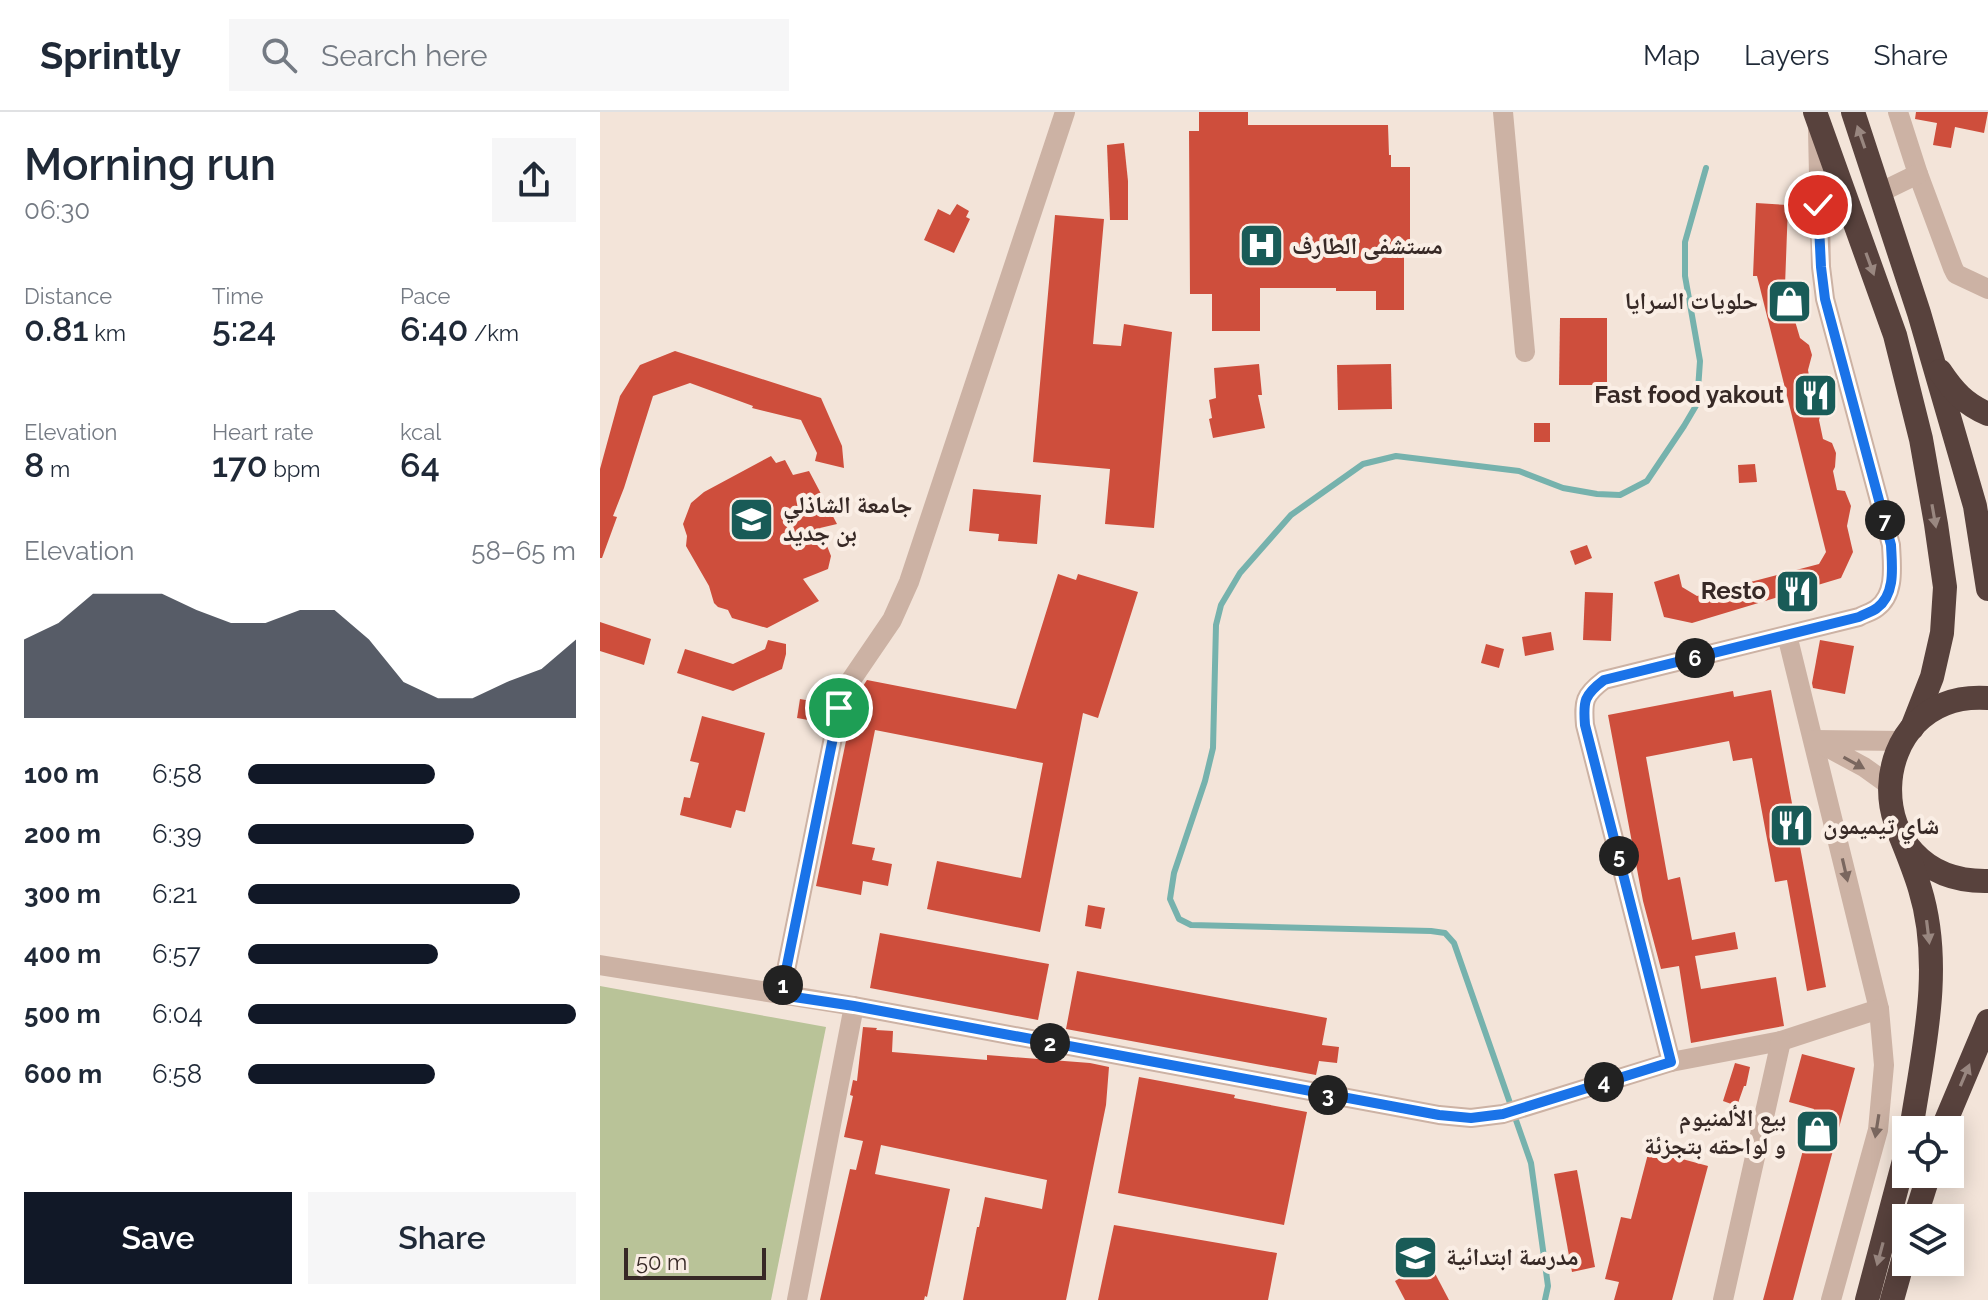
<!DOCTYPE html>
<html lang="en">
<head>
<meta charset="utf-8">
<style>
  :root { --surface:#fff; --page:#f6f6f7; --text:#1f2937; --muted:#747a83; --line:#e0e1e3; --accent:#111827 }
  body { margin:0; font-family:Raleway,"Noto Naskh Arabic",sans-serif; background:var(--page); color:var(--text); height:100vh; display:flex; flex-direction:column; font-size:30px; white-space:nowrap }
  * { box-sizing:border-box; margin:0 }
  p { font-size:26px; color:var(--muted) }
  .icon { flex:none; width:44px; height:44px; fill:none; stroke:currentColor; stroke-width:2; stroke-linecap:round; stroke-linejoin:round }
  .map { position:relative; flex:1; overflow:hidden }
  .side { display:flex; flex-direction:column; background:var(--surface); width:600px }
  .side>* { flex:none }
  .buttons { position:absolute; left:1292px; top:1004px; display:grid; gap:16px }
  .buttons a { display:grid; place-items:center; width:72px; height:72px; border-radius:0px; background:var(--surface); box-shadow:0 4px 20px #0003; font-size:40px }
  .scale { position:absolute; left:24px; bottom:20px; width:142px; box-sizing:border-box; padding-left:8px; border:4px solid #372926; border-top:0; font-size:22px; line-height:28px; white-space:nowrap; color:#372926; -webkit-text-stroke:6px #faeee5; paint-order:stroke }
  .pin { position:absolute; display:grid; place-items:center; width:68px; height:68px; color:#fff; margin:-34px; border:4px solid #fff; border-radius:50%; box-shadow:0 2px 8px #0007 }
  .km { position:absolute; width:40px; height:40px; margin:-20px; border-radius:50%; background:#222; color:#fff; font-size:22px; line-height:40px; text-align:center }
  .round { display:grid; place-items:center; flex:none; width:84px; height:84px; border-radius:0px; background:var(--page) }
  .summary { display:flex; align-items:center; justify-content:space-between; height:136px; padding:0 24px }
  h1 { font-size:44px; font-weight:600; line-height:60px }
  .stats { display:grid; grid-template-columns:repeat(3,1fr); gap:12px; height:136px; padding:8px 24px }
  .stats div { display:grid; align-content:center }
  .stats b { font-size:34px; font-weight:600 }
  .stats small { font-size:22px; font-weight:400 }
  .stats p { font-size:22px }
  .chart { height:224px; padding:16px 24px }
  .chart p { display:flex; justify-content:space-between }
  .chart svg { width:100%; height:144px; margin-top:8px; fill:var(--accent); opacity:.7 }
  .primary-button { display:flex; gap:16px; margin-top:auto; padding:16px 24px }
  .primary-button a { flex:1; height:92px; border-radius:0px; background:var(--accent); color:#fff; font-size:32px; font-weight:600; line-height:92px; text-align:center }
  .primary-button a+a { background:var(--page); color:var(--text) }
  ul { padding:0 24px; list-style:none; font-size:26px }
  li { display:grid; grid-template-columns:128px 96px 1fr; align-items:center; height:60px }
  li i { height:20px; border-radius:10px; background:var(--accent) }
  header { display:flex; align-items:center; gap:48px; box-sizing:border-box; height:112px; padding:0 40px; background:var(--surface); border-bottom:2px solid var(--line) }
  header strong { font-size:38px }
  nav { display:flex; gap:44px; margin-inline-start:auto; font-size:28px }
  .search { width:560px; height:72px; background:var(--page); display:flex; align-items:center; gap:20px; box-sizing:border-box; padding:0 28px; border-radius:0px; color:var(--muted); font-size:30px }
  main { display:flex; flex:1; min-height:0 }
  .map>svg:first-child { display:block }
</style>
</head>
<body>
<header>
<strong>Sprintly</strong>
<div class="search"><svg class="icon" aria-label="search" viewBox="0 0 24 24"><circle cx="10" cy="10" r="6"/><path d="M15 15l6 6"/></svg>Search here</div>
<nav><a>Map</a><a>Layers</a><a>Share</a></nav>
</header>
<main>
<section class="side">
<div class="summary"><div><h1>Morning run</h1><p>06:30</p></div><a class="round"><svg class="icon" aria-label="share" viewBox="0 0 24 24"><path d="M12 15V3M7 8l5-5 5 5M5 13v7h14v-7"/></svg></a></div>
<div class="stats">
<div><p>Distance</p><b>0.81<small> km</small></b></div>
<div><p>Time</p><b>5:24</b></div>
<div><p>Pace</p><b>6:40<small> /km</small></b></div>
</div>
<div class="stats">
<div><p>Elevation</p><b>8<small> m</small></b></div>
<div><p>Heart rate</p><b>170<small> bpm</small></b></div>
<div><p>kcal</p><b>64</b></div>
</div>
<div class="chart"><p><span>Elevation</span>58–65 m</p>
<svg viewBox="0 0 160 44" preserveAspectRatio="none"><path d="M0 44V20L10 15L20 6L30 6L40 6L50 11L60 15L70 15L80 11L90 11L100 20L110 33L120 38L130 38L140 33L150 29L160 20V44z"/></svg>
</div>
<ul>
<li><b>100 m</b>6:58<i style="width:57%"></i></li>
<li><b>200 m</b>6:39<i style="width:69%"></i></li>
<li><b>300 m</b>6:21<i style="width:83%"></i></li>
<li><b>400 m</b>6:57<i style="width:58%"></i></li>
<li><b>500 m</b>6:04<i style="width:100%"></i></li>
<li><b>600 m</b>6:58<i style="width:57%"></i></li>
</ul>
<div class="primary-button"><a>Save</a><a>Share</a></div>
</section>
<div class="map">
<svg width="1388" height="1188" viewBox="0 0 1388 1188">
  <rect width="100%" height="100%" fill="#f3e4d9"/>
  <path fill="#b9c398" d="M0,874L226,915L171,1188H0Z"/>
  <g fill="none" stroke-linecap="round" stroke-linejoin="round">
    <path stroke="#76b2ad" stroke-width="6" d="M945,1188L948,1174L931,1051L854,831L845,821L831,819L591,813L579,807L570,787L574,761L605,669L613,636L616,513L621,493L640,461L691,403L763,352L796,344L919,359L963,376L997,382L1020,383L1047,369L1084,314L1097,292L1100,249L1085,164V130L1106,56"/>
  </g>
  <g fill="#ce4e3c">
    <path d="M599,0H648V13H788L789,43H791V55H810V134H804V198H776V179H736V176H660V219H612V182H590L589,19H599Z"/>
    <path d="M1316,0H1388L1384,21L1355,15L1351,36L1333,33L1337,11L1315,7Z"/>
    <path d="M524,31L528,69V108H510L507,33Z"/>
    <path d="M1156,91L1188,93L1185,174L1196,184L1199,195L1195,209L1200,226L1209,233L1212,243L1208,258L1211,275L1219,278L1223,286L1222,298L1219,308L1223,327L1232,331L1236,341L1235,355L1233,359L1237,378L1245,379L1251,394L1247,414L1253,440L1241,466L1092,511L1064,505L1054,470L1079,462L1082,475L1097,484L1219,452L1226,440L1157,164H1153Z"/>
    <path d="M357,92L369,99L366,105L370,107L354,141L324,128L338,97L350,103Z"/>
    <path d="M455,103L504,107L493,232L521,234L524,212L572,220L554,416L505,412L510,357L433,350Z"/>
    <path d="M960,206H1007V273H959Z"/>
    <path d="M75,239L221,286L242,334L244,356L215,349L217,341L201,308L152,296L153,294L90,271L53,284L24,376L13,404L17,405L2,446H0V357L20,284L40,253Z"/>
    <path d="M659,252L662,283H658L665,316L613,326L609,307L612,306L609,288L616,286L614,256Z"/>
    <path d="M791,252L792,297L738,298L737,253Z"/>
    <rect x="934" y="311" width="16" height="19"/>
    <path d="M171,344L176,351L185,348L193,363L209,359L237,412L220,416L231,444L228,457L203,467L219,489L167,516L132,506L128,498L118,495L114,491L109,474L86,434L87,424L83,412L91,391L104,380Z"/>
    <path d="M1155,352L1157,370L1139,371L1138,353Z"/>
    <path d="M373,377L441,383L437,432L398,429L399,422L369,419Z"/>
    <path d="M987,433L992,446L975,453L970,439Z"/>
    <path d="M458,462L476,468L478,462L538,480L498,606L483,601L440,820L327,797L337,749L421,766L443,651L275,618L252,732L275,736L272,748L292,752L288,774L263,769L261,783L216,774L252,600L259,580L267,568L416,597Z"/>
    <path d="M985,480L1013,481L1011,529L983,528Z"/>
    <path d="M0,510L51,527L44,553L0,539Z"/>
    <path d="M951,520L954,538L925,544L922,525Z"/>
    <path d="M168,528L186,532V542L182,557L133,579L77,561L85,537L133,552L165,537Z"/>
    <path d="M1220,528L1254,534L1245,582L1213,576L1212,571Z"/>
    <path d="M886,532L904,537L899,556L881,551Z"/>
    <path d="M1171,578L1226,875L1207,879L1187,768L1175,770L1152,646L1133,649L1129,629L1046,645L1068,768L1080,765L1092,828L1135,820L1138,837L1095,844L1101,877L1176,865L1184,914L1091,931L1079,854L1061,857L1043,789L1008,603L1133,579L1134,585Z"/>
    <path d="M200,587L217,590L214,609L197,606Z"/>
    <path d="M102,604L165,621L145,700L136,698L131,716L80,703L84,685L90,686L99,651L90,649Z"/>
    <path d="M488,793L505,796L501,817L485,814Z"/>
    <path d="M280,821L449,852L438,908L270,876Z"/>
    <path d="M477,859L727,906L722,933L739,935L737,951L719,949L716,963L466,917Z"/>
    <path d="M263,915L277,916L276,918L293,919L292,940L387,948V943L490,951L509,955L506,993L466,1188H363L377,1115H379L385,1085L442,1097L447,1068L281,1033L275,1062L350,1077L327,1185L325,1184L324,1188H220L250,1057L256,1058L263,1029L244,1025L253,984L250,983L253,968L257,969Z"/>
    <path d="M1202,942L1255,956L1193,1188H1163L1214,997L1189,990Z"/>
    <path d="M1135,951L1150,955L1146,974H1144L1137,994L1123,989Z"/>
    <path d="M539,965L635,983L634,986L707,1000L684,1113L518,1081Z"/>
    <path d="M1049,1038L1108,1054L1072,1188H1014L1019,1170L1005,1167L1021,1105L1031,1107Z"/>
    <path d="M977,1058L995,1155L972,1160L954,1062Z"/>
    <path d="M514,1113L677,1141L668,1188H498Z"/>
    <path d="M829,1150L849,1188H805L795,1169Z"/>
  </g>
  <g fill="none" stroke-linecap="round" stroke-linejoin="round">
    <g stroke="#ccb2a4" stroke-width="20">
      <path d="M903,0L925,240"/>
      <path d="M1298,0L1318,62L1353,156L1356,162L1388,177"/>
      <path d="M1281,80L1318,62"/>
      <path d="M1187,523L1279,897L1284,953L1278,1018L1231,1188"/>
      <path d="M1289,673L1264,655L1214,628L1303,629"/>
      <path d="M0,853L254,894"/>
      <path d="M181,883L239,596L247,574L292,508L309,470L465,0"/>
      <path d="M1071,950L985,613C983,589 984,583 1004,568L1259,505C1264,502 1272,500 1277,496C1296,482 1292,454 1291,433L1225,187L1221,155L1218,18"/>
      <path d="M197,1188L254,894L839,1003L871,1006L903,1002L1071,950L1181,929L1279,897"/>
      <path d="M1123,1188L1181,929"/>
    </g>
    <g stroke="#58423d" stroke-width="24">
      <path d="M1215,0L1295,223L1321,327L1336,412L1345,475L1342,521L1332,565L1312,616"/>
      <path d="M1253,0L1319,201L1375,394L1388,477"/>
      <path d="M1340,259C1354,280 1365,292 1388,302"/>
      <path d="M1388,586C1262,577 1253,772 1388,769"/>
      <path d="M1298,718C1306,738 1314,757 1320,777C1344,855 1323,939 1311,1018"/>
      <path d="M1342,1018L1388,909"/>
      <path d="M1315,1106L1329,1062"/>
      <path d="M1267,1188L1306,1041"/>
      <path d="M1292,1188L1306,1138"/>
    </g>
  </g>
  <defs><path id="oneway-solid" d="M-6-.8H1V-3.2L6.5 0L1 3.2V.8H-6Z" transform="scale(2)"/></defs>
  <g fill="#998780">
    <use href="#oneway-solid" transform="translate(1261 25) rotate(-109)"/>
    <use href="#oneway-solid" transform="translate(1270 152) rotate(70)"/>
    <use href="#oneway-solid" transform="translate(1334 404) rotate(80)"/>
    <use href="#oneway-solid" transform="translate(1328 820) rotate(83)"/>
    <use href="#oneway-solid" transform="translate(1365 963) rotate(-67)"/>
    <use href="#oneway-solid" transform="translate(1280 1142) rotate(105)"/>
  </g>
  <g fill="#7a675f">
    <use href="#oneway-solid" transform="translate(1254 651) rotate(29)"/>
    <use href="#oneway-solid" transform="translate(1245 758) rotate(77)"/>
    <use href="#oneway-solid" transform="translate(1277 1014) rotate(99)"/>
  </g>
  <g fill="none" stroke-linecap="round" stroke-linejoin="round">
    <defs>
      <path id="route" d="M239,596L181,883L254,894L839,1003L871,1006L903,1002L1071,950L985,613C983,589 984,583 1004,568L1259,505C1264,502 1272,500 1277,496C1296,482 1292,454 1291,433L1225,187L1221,155L1218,93"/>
    </defs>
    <use href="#route" stroke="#fff" stroke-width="16"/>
    <use href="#route" stroke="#1a73e8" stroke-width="10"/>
  </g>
  <defs>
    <symbol id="hospital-square" viewBox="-11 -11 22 22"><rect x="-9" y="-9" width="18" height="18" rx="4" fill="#195b57" stroke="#faeee5"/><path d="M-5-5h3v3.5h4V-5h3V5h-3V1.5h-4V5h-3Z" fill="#fff"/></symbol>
    <symbol id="shop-square" viewBox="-11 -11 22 22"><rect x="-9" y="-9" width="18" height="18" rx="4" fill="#195b57" stroke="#faeee5"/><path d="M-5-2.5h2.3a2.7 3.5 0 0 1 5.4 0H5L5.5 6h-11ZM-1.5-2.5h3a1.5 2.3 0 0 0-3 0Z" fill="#fff"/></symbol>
    <symbol id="restaurant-square" viewBox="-11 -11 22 22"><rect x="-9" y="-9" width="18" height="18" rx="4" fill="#195b57" stroke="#faeee5"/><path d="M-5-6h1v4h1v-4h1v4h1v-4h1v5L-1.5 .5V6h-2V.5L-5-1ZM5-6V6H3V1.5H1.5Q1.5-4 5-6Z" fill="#fff"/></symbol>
    <symbol id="university-square" viewBox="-11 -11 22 22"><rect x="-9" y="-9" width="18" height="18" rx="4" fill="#195b57" stroke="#faeee5"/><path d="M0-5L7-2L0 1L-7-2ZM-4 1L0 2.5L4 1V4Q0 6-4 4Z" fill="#fff"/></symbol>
    <symbol id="school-square" viewBox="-11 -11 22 22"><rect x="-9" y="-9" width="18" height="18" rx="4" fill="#195b57" stroke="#faeee5"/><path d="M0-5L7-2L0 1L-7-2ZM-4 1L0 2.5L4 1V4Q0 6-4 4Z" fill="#fff"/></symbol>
  </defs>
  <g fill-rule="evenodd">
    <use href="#hospital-square" x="636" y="108" width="51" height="51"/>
    <use href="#shop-square" x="1164" y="164" width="51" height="51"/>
    <use href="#restaurant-square" x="1190" y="258" width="51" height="51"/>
    <use href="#university-square" x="126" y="382" width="51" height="51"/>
    <use href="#restaurant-square" x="1172" y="454" width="51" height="51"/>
    <use href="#restaurant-square" x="1166" y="688" width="51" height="51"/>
    <use href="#shop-square" x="1192" y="994" width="51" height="51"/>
    <use href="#school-square" x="790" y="1120" width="51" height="51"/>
  </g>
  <g text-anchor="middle" stroke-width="8" stroke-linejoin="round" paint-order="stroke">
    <g font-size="24" font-weight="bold" fill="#372926" stroke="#faeee5" text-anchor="start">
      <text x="692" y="142">مستشفى الطارف</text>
      <text x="1158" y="197" text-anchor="end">حلويات السرايا</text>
      <text x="1184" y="291" text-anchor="end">Fast food yakout</text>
      <text x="183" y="401">جامعة الشاذلي<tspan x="183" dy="28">بن جديد</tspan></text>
      <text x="1166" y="487" text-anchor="end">Resto</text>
      <text x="1223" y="722">شاي تيميمون</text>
      <text x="1186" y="1014" text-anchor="end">بيع الألمنيوم<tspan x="1186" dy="28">و لواحقه بتجزئة</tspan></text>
      <text x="846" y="1153">مدرسة ابتدائية</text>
    </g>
  </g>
</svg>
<div class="buttons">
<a><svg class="icon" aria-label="locate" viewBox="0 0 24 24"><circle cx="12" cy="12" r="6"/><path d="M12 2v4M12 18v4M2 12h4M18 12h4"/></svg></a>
<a><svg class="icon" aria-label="layers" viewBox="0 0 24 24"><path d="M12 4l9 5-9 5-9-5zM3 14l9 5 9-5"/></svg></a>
</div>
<div class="scale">50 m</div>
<div class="pin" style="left:239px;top:596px;background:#1e9e55"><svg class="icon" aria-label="arrive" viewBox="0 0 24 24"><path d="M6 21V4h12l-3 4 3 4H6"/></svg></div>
<div class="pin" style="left:1218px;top:93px;background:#d93025"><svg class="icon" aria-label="check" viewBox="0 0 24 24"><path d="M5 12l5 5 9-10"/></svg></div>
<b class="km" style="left:183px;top:873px">1</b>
<b class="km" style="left:450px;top:931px">2</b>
<b class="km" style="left:728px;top:983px">3</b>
<b class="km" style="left:1004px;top:970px">4</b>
<b class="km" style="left:1019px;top:744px">5</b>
<b class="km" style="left:1095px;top:546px">6</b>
<b class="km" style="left:1285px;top:408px">7</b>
</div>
</main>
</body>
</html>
